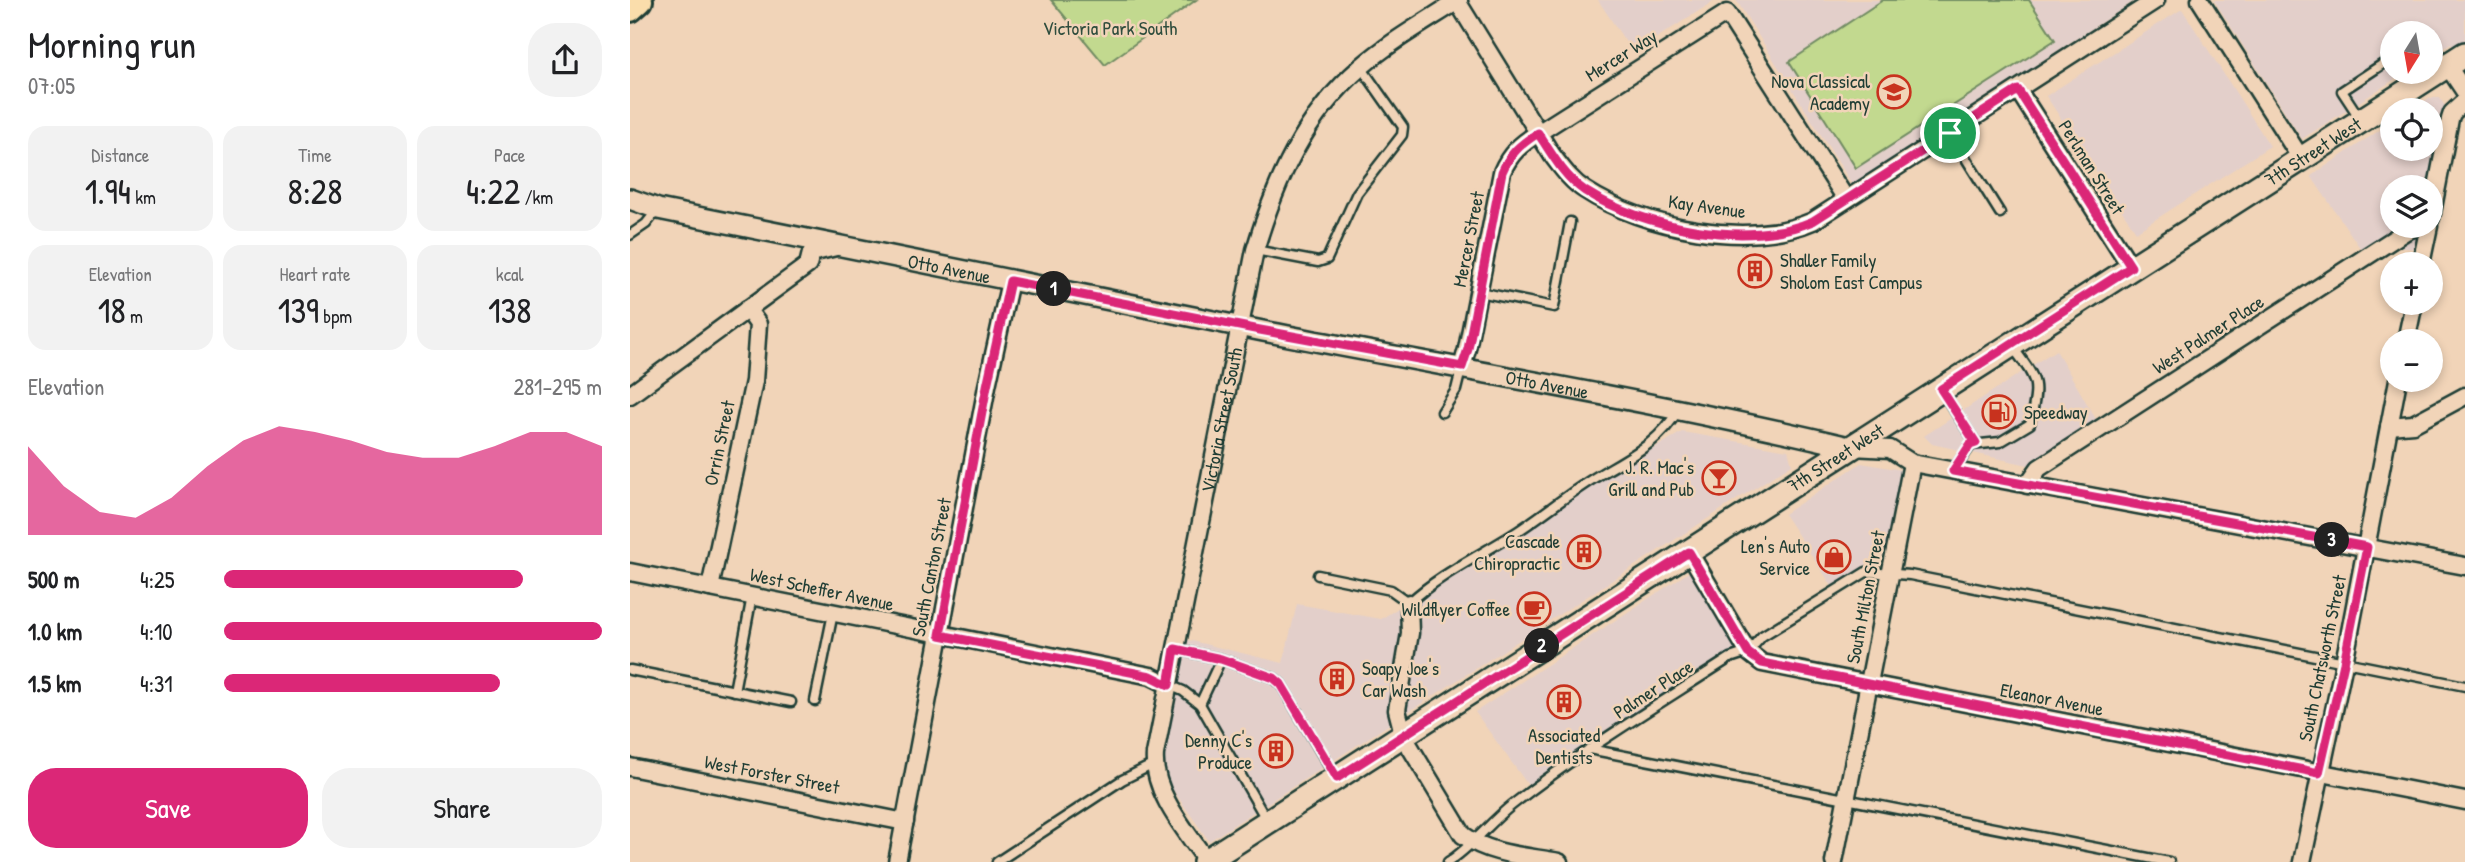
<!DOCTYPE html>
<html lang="en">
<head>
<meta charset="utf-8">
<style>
  :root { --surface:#fff; --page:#f2f2f2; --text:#202124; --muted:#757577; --accent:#db2777 }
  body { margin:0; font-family:"Patrick Hand",sans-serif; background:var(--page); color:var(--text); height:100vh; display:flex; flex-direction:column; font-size:26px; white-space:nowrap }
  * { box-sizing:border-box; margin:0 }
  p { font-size:23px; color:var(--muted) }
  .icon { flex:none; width:38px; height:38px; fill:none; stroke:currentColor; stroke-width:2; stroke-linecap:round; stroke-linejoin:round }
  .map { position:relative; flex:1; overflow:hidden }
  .sheet { display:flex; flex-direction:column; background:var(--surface); width:630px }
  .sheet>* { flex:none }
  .needle { width:46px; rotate:191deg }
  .buttons { position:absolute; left:1750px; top:21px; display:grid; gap:14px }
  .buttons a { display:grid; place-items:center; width:63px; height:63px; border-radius:50%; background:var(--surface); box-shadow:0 4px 10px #0003; font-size:35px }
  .pin { position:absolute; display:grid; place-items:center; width:60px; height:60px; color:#fff; margin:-30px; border:4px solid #fff; border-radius:50%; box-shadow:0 2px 7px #0007 }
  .km { position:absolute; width:35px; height:35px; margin:-18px; border-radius:50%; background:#222; color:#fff; font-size:19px; line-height:35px; text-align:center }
  .round { display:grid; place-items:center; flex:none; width:74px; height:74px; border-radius:28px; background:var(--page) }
  .overview { display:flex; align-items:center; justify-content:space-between; height:119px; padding:0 28px }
  h1 { font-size:38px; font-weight:600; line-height:52px }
  .figures { display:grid; grid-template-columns:repeat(3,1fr); gap:10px; height:119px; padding:7px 28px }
  .figures div { display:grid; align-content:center; border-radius:18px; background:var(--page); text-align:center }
  .figures b { font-size:35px; font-weight:600 }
  .figures small { font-size:19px; font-weight:400 }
  .figures p { font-size:19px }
  .chart { height:196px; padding:14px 28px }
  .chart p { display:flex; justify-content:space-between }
  .chart svg { width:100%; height:126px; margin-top:7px; fill:var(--accent); opacity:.7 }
  .cta { display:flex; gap:14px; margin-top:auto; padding:14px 28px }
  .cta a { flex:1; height:80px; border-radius:28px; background:var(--accent); color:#fff; font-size:28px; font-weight:600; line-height:80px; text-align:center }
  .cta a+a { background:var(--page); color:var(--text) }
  ul { padding:0 28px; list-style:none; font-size:23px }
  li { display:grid; grid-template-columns:112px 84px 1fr; align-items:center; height:52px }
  li i { height:18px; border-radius:9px; background:var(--accent) }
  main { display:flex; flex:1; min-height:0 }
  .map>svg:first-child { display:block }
</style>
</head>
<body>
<main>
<section class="sheet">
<div class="overview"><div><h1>Morning run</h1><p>07:05</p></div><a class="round"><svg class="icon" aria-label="share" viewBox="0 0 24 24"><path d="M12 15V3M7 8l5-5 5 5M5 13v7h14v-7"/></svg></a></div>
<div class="figures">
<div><p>Distance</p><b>1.94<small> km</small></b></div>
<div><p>Time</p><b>8:28</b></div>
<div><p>Pace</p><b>4:22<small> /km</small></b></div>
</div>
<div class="figures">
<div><p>Elevation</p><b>18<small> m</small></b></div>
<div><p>Heart rate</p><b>139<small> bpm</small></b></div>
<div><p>kcal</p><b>138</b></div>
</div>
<div class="chart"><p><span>Elevation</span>281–295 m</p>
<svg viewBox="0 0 160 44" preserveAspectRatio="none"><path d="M0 44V13L10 27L20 36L30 38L40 31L50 20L60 11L70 6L80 8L90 11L100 15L110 17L120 17L130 13L140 8L150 8L160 13V44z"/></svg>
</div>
<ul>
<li><b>500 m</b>4:25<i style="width:79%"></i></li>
<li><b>1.0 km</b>4:10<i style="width:100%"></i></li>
<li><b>1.5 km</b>4:31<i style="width:73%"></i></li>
</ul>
<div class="cta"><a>Save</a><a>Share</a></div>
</section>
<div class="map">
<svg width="1835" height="862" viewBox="0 0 1835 862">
  <rect width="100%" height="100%" fill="#f1d4b8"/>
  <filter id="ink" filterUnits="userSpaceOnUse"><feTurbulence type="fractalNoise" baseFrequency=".0143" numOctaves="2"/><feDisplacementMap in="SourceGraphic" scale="14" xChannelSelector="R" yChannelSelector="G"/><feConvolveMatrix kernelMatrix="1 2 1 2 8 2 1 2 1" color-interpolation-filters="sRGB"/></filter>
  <g filter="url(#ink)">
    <g fill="#e3cfca">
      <path d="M968,0H1086L1003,53Z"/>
      <path d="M1106,0H1506L1222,184Z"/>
      <path d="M1584,0H1835V66L1821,43L1801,55V33H1762V72H1776L1672,139Z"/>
      <path d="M1552,9L1640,146L1506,232L1416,96Z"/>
      <path d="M1799,98H1810L1816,108L1799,187H1762V226H1791L1786,249L1766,247L1741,264L1681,176L1762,122V149H1801V110H1781Z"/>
      <path d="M1426,350L1467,421L1398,465L1302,444L1294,436Z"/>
      <path d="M1052,432L1158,450L1162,464L579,841L538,783L534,755L558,640L653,663L667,604L751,619L952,490Z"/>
      <path d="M1231,463L1272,470L1257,552L1202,586L1154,514Z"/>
      <path d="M1059,572L1109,652L898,785L845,712Z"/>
    </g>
    <g fill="#c2d98f" stroke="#708b62" stroke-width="2">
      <path d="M421,0H566L475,65Z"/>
      <path d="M1253,0H1399L1425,40L1226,168L1159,62Z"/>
    </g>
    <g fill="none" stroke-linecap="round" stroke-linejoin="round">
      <defs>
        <g id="service">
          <path d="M1731,120L1712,91L1762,58"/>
          <path d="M1320,133L1370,213"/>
          <path d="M0,235L16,224L28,209"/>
          <path d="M625,250L688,262L697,259L727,193L772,135L773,127L731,67"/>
          <path d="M849,292L924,307L940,222"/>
          <path d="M1313,393L1346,443"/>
          <path d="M812,412L826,390L831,370"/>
          <path d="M1323,471L1341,445L1370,442L1400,424C1409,380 1409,383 1382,346"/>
          <path d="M688,575L761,590L779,603C809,575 847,557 882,535C909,518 934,497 961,480C994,459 1029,445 1048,410"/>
          <path d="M545,649L591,659"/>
          <path d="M0,670L161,702"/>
          <path d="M539,685L553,691L570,704L636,819"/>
          <path d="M104,691L122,596"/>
          <path d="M185,701L203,613"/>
          <path d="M570,704L591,659L644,678L651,684L705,776"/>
          <path d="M959,749L1539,862"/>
          <path d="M367,862L492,780L524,764"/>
          <path d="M818,862C842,847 859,823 882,805C951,751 1026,706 1100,658L1118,652L1132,636L1236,572L1280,575L1835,686"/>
        </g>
        <g id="minor">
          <path d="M1570,0L1672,160"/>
          <path d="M827,1L922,155C932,168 941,181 955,190C1013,228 1119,249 1183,221L1526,0"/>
          <path d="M1817,65L1835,92"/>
          <path d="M1388,90L1501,267"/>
          <path d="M1801,218L1820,119L1822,113L1835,101"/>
          <path d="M1791,264L1799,226"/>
          <path d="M1776,341L1784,303"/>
          <path d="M832,367L837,349L872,172C880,153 891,144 908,133L1097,13L1216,199"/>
          <path d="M0,395L178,265L181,253L206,247"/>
          <path d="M1759,426L1783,424L1835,396"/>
          <path d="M1222,447L1260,449L1282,463L1835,566"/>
          <path d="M1397,485L1409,468L1776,231L1789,226"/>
          <path d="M1059,552L1118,652L1132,663L1835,801"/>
          <path d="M0,572L521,676L539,685"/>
          <path d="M80,588L124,381L128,324L117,309"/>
          <path d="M779,603L780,633L767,710L774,737L833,835C860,855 897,856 929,862"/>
          <path d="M0,767L275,822"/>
          <path id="s1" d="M577,861C556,831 522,792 525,754L625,250C646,180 675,115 731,67C761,41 797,21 829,0"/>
          <path d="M267,862L357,386L380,281"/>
          <path d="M1204,862L1282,463"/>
          <path d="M1672,862L1714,663L1768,380"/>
        </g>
        <g id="tertiary">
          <path id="s2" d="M0,199L28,209C229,251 431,291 633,331C828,369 1025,401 1219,447"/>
        </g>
        <g id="secondary">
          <path id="s3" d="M575,862L1835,54"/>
        </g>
        <path id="trunk" d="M0,8L9,0"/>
      </defs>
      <use href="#service" stroke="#1f3d34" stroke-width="13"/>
      <use href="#minor" stroke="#1f3d34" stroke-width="21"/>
      <use href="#tertiary" stroke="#1f3d34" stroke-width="24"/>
      <use href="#secondary" stroke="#1f3d34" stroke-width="28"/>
      <use href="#trunk" stroke="#1f3d34" stroke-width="32"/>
      <use href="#service" stroke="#f1d4b8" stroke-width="8"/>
      <use href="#minor" stroke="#f1d4b8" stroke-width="16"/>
      <use href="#tertiary" stroke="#f1d4b8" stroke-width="19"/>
      <use href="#secondary" stroke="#f1d4b8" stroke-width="23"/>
      <use href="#trunk" stroke="#faddab" stroke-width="26"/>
    </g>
  </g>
  <g fill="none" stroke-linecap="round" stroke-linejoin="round" filter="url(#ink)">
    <defs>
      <path id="route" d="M1388,90L1501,267L1311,389L1346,443L1340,445L1323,471L1737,547L1714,663L1689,773L1132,663L1118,653L1059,552L707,778L651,684L644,678L591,659L545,649L539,685L521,676L310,635L357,386L380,281L630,330L832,367L838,349L872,172C880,153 891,144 908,133C921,153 934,177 955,191C1013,228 1119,249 1183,221Z"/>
    </defs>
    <use href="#route" stroke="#fff" stroke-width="14"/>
    <use href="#route" stroke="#db2777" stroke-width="9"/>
  </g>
  <defs>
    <symbol id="school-ring" viewBox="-11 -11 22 22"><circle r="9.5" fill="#f1d4b8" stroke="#c8321e" stroke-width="1.5"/><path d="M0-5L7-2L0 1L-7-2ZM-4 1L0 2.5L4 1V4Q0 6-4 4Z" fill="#c8321e"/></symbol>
    <symbol id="building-ring" viewBox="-11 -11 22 22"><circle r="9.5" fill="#f1d4b8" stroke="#c8321e" stroke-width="1.5"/><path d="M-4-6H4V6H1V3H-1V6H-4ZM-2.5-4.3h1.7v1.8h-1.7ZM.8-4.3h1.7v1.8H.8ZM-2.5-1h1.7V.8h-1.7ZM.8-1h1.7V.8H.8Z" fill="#c8321e"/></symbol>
    <symbol id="fuel-ring" viewBox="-11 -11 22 22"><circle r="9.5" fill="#f1d4b8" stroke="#c8321e" stroke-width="1.5"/><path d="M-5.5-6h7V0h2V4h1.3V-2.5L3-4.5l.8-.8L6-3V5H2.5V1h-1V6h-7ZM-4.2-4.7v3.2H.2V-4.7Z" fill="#c8321e"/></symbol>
    <symbol id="bar-ring" viewBox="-11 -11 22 22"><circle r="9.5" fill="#f1d4b8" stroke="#c8321e" stroke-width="1.5"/><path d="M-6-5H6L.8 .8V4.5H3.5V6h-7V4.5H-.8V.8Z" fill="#c8321e"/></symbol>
    <symbol id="shop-ring" viewBox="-11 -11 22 22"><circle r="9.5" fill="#f1d4b8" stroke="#c8321e" stroke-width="1.5"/><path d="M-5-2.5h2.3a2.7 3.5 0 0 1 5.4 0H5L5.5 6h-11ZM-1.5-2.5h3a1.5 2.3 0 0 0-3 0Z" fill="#c8321e"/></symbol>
    <symbol id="cafe-ring" viewBox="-11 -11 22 22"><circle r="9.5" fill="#f1d4b8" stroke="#c8321e" stroke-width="1.5"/><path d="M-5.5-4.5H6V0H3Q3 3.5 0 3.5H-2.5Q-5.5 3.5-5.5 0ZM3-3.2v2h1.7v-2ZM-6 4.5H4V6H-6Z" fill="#c8321e"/></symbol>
  </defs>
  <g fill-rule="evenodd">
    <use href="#school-ring" x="1245" y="73" width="38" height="38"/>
    <use href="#building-ring" x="1106" y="252" width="38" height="38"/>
    <use href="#fuel-ring" x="1350" y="393" width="38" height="38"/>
    <use href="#bar-ring" x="1070" y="459" width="38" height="38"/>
    <use href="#building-ring" x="935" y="533" width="38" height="38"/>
    <use href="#shop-ring" x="1185" y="538" width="38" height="38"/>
    <use href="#cafe-ring" x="885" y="590" width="38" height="38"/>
    <use href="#building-ring" x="688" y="660" width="38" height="38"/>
    <use href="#building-ring" x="915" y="683" width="38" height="38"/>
    <use href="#building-ring" x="627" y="732" width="38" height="38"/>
  </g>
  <g text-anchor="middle" stroke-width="5" stroke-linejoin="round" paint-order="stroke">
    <g font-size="19" fill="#2f4d3d" stroke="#f1d4b8">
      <text x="480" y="35">Victoria Park South</text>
    </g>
    <g font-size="19" fill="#1f3d34" stroke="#f1d4b8">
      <text transform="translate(991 55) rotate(-32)" y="7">Mercer Way</text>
      <text dy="7" stroke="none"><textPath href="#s3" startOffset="1316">7th Street West</textPath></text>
      <text transform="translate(1462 167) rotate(58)" y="7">Perlman Street</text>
      <text transform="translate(1077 206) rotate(8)" y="7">Kay Avenue</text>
      <text transform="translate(838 239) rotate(-79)" y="7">Mercer Street</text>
      <text dy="7" stroke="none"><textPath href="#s2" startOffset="327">Otto Avenue</textPath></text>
      <text transform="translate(1578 334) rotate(-33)" y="7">West Palmer Place</text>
      <text dy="7" stroke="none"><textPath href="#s2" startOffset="936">Otto Avenue</textPath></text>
      <text dy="7" stroke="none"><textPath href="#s1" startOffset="462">Victoria Street South</textPath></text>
      <text transform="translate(89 443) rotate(-78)" y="7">Orrin Street</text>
      <text dy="7" stroke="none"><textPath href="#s3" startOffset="749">7th Street West</textPath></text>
      <text transform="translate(301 567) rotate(-79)" y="7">South Canton Street</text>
      <text transform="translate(192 589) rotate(12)" y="7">West Scheffer Avenue</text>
      <text transform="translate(1235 597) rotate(-79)" y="7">South Milton Street</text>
      <text transform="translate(1692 658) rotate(-78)" y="7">South Chatsworth Street</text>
      <text transform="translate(1023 689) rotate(-33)" y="7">Palmer Place</text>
      <text transform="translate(1422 699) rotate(11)" y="7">Eleanor Avenue</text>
      <text transform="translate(142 774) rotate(11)" y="7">West Forster Street</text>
    </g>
    <g font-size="19" fill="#1f3d34" stroke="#f1d4b8" text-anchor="end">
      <text x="1240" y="88">Nova Classical<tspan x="1240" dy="22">Academy</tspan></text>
      <text x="1150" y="267" text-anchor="start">Shaller Family<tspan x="1150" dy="22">Sholom East Campus</tspan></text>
      <text x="1394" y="419" text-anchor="start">Speedway</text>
      <text x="1064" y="474">J. R. Mac's<tspan x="1064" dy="22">Grill and Pub</tspan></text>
      <text x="930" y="548">Cascade<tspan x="930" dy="22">Chiropractic</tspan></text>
      <text x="1180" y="553">Len's Auto<tspan x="1180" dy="22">Service</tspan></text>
      <text x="880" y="616">Wildflyer Coffee</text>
      <text x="732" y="675" text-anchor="start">Soapy Joe's<tspan x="732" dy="22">Car Wash</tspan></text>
      <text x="934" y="742" text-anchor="middle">Associated<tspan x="934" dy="22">Dentists</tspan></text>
      <text x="622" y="747">Denny C's<tspan x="622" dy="22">Produce</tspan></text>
    </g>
  </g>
</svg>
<div class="buttons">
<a><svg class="needle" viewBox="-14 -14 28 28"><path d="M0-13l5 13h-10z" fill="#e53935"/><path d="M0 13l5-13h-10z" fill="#757577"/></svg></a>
<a><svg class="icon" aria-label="locate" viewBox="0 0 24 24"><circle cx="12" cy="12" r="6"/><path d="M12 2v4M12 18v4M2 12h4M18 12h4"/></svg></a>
<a><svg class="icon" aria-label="layers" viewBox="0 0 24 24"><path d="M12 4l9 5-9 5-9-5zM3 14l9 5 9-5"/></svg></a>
<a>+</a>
<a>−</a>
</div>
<div class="pin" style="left:1320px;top:133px;background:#1e9e55"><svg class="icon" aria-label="arrive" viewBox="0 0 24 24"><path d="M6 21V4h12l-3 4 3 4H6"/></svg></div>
<b class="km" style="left:424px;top:289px">1</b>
<b class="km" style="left:912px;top:646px">2</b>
<b class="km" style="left:1702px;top:540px">3</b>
</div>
</main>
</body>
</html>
